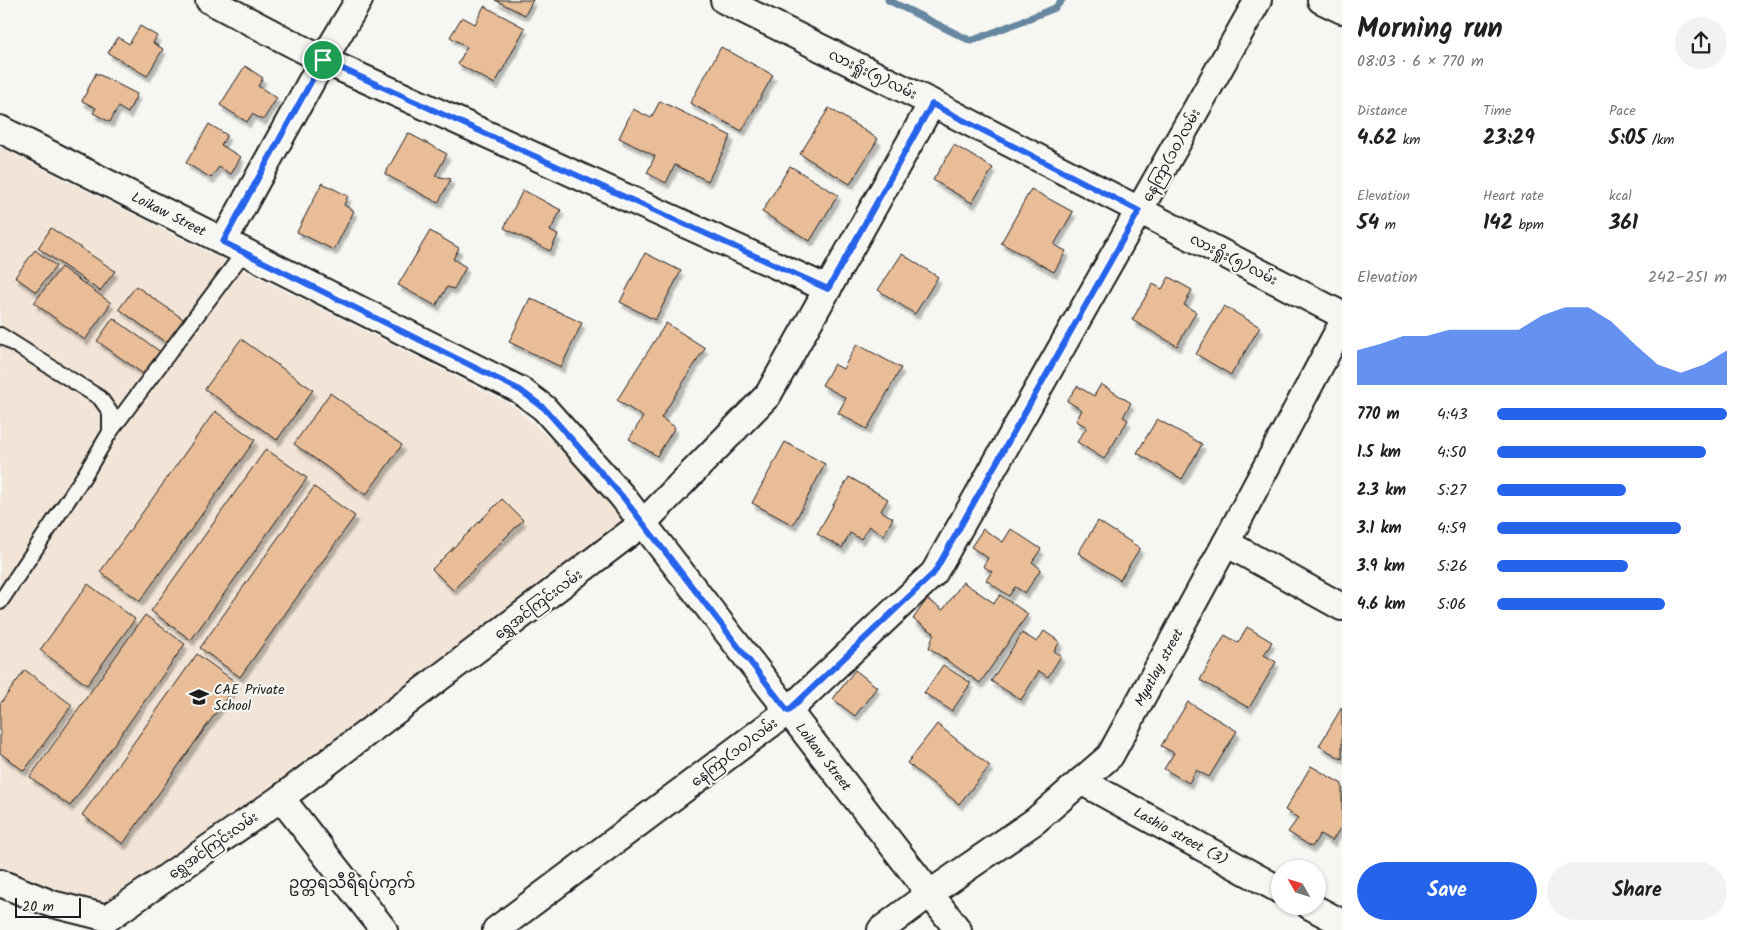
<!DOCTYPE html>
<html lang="en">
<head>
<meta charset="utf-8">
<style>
  :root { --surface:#fff; --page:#f2f2f2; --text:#202124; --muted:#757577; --accent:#2563eb }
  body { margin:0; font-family:Kalam,"Noto Sans Myanmar",sans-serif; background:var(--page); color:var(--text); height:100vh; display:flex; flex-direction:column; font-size:19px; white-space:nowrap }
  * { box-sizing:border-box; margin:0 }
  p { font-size:16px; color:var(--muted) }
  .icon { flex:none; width:28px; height:28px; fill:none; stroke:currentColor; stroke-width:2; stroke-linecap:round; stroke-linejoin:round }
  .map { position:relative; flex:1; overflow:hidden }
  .details { display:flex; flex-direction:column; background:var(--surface); width:400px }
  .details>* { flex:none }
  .needle { width:32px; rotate:309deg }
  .tools { position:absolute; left:1271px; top:860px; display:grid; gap:10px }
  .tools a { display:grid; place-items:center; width:55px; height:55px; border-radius:50%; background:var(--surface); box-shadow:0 1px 4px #0004; font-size:25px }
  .scale { position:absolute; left:15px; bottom:12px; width:66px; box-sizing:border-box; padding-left:5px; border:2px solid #1c1c1c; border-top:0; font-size:14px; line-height:18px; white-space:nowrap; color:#1c1c1c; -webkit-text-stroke:4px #f6f6f2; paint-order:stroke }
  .pin { position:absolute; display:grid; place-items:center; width:42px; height:42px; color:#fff; margin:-21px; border:2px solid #fff; border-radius:50%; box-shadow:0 1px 5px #0007 }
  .round { display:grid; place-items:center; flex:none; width:52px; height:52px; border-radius:26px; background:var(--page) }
  .head { display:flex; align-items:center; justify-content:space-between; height:85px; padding:0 15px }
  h1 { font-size:28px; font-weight:700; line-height:38px }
  .figures { display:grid; grid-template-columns:repeat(3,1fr); gap:8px; height:85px; padding:5px 15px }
  .figures div { display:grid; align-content:center }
  .figures b { font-size:21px; font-weight:700 }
  .figures small { font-size:14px; font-weight:400 }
  .figures p { font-size:14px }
  .chart { height:140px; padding:10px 15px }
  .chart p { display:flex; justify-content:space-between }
  .chart svg { width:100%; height:90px; margin-top:5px; fill:var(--accent); opacity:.7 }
  .primary-button { display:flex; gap:10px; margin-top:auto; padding:10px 15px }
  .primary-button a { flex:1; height:58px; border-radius:30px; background:var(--accent); color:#fff; font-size:20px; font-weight:700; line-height:58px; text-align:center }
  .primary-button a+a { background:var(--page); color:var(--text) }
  ul { padding:0 15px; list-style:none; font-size:16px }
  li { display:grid; grid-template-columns:80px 60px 1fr; align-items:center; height:38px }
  li i { height:12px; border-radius:6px; background:var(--accent) }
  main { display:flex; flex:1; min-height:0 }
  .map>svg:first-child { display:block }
</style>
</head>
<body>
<main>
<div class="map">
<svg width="1342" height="930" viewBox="0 0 1342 930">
  <defs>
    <filter id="shadow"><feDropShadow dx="3" dy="5.5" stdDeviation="1" flood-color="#0004"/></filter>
  </defs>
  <rect width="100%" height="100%" fill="#f6f6f2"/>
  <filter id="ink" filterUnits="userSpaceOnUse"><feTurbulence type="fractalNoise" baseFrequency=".02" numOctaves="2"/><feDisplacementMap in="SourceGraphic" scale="10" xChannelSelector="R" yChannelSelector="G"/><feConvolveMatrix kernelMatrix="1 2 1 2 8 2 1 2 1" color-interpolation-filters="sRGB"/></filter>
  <g filter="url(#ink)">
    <path fill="#f2e5d7" d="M0,147L514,406L642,524L93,914L0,871Z"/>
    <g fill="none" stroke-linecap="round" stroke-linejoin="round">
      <path stroke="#66879f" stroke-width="7" d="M888,0L971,41L1055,8L1062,0"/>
    </g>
    <g fill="#e8bd98" stroke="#1c1c1c" filter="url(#shadow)">
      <path d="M495,0H533L525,15Z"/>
      <path d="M484,6L525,28L495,84L458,64L467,47L450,37L462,17L475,24Z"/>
      <path d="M140,26L157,36L153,43L163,49L147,76L108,53L118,37L129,44Z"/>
      <path d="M721,47L773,75L742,131L690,103Z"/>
      <path d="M245,66L263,78L258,86L277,98L263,120L252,114L247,122L220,105Z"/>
      <path d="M96,73L137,94L128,113L118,107L110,122L93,113L96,108L82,101Z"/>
      <path d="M660,101L731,136L708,181L675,165L666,183L647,173L655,156L619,138L633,109L651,118Z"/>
      <path d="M829,108L878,139L850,184L800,154Z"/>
      <path d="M209,124L227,135L221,145L241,157L231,174L219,167L211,178L186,163Z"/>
      <path d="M408,133L447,154L435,176L451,179L438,203L385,174Z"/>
      <path d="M954,145L993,168L972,203L933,180Z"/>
      <path d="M790,166L838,195L810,241L762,212Z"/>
      <path d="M322,183L348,196L344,205L354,211L334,250L297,232Z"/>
      <path d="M1031,189L1073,212L1054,245L1066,251L1054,272L1001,243Z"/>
      <path d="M523,190L561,210L550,231L558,235L550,251L504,228Z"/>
      <path d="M51,228L115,271L100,291L38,248Z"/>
      <path d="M430,231L459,248L453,259L466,267L454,289L447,287L436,306L398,285Z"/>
      <path d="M35,250L56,266L36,292L15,277Z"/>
      <path d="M645,253L681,271L655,320L620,302Z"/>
      <path d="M902,254L938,277L915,314L878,290Z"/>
      <path d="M61,267L111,303L85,340L34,303Z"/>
      <path d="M1169,277L1192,290L1184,305L1196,312L1177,346L1132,320L1153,284L1162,289Z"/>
      <path d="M136,286L186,321L169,345L119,309Z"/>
      <path d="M530,298L582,323L561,367L509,342Z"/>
      <path d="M1224,306L1260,327L1231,375L1196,354Z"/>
      <path d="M113,318L162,353L146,376L97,341Z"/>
      <path d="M666,323L705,348L661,418L675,427L657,456L629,439L643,417L617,400Z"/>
      <path d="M241,339L313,390L277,440L205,389Z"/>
      <path d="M857,344L901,368L867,429L838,413L846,398L822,385L834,364L843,369Z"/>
      <path d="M1101,384L1131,403L1123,417L1128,420L1104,459L1077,442L1087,427L1076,421L1082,410L1067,401L1077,386L1094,396Z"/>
      <path d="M330,393L402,445L366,495L294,444Z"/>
      <path d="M215,411L255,440L140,601L100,572Z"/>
      <path d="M1157,419L1202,444L1182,479L1137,453Z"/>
      <path d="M785,442L825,464L793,525L752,503Z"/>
      <path d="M266,449L307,478L191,640L151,611Z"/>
      <path d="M849,477L888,499L881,511L893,518L884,535L869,526L861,539L850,533L842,548L817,534Z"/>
      <path d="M314,487L355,516L240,677L200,648Z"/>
      <path d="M502,499L523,520L453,590L432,569Z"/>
      <path d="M1098,521L1140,548L1120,580L1078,553Z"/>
      <path d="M983,529L1003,542L1011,529L1041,549L1032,562L1041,569L1025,593L1015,587L1009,596L986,580L992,572L983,566L988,558L971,547Z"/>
      <path d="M963,582L994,603L1000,595L1028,614L980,683L929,648L934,633L913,619L927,599L943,610Z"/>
      <path d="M88,584L135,619L87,685L40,650Z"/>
      <path d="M145,615L185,644L70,806L30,777Z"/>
      <path d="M1247,627L1272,642L1264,655L1276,662L1249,708L1200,680L1225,635L1238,643Z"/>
      <path d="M1044,631L1060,642L1054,651L1061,656L1048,677L1039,671L1021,700L991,681L1022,633L1037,642Z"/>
      <path d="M197,654L237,683L123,844L82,815Z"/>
      <path d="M943,665L971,683L952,711L924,693Z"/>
      <path d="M25,670L72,705L24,771L0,753V704Z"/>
      <path d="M855,670L877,687L855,716L833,699Z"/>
      <path d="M1188,702L1237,731L1209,777L1196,770L1189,783L1164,769L1174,753L1161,746Z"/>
      <path d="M1342,707V759L1319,746Z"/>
      <path d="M937,724L990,766L959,804L907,763Z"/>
      <path d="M1311,766L1342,784V825L1332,841L1320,834L1312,847L1288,832L1298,818L1285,810Z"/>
    </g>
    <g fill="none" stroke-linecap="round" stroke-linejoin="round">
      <defs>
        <g id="service">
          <path d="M0,335L100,398L110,412V432L84,476L0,602"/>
          <path d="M110,432L244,252"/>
        </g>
        <g id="minor">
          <path d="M209,0L323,60L828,289"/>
          <path d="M724,0L932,103L1342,315"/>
          <path d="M1321,0L1342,10"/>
          <path id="s1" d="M0,129L520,390L544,408L622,496L958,930"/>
          <path d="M223,242L323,60L359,0"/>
          <path d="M1226,543L1342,607"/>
          <path id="s2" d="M1081,781L1280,890"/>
          <path d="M281,798L384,930"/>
          <path d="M0,883L52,904L108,918L281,798L643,523L768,395L932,103"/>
          <path d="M1310,906L1342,923"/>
          <path d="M496,930L788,711L934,573L1258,0"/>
          <path id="s3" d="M881,930L929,894L1035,821L1110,756L1226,543L1342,324"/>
        </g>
      </defs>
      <use href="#service" stroke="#1c1c1c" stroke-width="18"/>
      <use href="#minor" stroke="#1c1c1c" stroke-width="30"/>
      <use href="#service" stroke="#f6f6f2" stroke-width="14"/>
      <use href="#minor" stroke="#f6f6f2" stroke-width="26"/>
    </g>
  </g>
  <g fill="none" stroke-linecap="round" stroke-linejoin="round" filter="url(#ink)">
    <defs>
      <path id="route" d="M323,60L828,289L932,104L1139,211L934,573L788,711L622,496L544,408L520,390L223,242Z"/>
    </defs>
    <use href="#route" stroke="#fff" stroke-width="10"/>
    <use href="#route" stroke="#2563eb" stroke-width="6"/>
  </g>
  <defs>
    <symbol id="school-bare" viewBox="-9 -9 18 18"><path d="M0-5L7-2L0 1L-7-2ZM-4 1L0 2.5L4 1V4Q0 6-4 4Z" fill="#1c1c1c" stroke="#f6f6f2" stroke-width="2.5" paint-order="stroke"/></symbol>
  </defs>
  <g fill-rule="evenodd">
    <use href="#school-bare" x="185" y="683" width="28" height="28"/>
  </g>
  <g text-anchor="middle" stroke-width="4.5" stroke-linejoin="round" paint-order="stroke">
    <g font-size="14" fill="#1c1c1c" stroke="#f6f6f2">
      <text transform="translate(873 74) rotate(26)" y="5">လားရှိုး(၅)လမ်း</text>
      <text transform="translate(1171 155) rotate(-61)" y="5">နေကြာ(၁၀)လမ်း</text>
      <text dy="5" stroke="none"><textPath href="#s1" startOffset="189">Loikaw Street</textPath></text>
      <text transform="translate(1234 259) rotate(27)" y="5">လားရှိုး(၅)လမ်း</text>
      <text transform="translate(538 604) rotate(-37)" y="5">ရွှေအင်ကြင်းလမ်း</text>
      <text dy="5" stroke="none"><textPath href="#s3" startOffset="389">Myatlay street</textPath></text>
      <text transform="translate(734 752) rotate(-37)" y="5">နေကြာ(၁၀)လမ်း</text>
      <text dy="5" stroke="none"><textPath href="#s1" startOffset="1059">Loikaw Street</textPath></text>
      <text dy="5" stroke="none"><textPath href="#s2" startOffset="114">Lashio street (3)</textPath></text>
      <text transform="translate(213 845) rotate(-35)" y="5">ရွှေအင်ကြင်းလမ်း</text>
    </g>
    <g font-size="14" fill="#1c1c1c" stroke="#f6f6f2" text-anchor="start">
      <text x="214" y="694">CAE Private<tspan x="214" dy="16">School</tspan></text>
    </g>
    <g font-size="16" fill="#1c1c1c" stroke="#f6f6f2">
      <text x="352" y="888">ဥတ္တရသီရိရပ်ကွက်</text>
    </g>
  </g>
</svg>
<div class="tools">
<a><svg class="needle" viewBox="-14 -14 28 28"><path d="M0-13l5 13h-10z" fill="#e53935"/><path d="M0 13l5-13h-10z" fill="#757577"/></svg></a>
</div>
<div class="scale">20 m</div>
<div class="pin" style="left:323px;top:60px;background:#1e9e55"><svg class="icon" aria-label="arrive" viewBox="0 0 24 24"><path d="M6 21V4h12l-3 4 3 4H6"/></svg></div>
</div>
<section class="details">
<div class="head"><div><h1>Morning run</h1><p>08:03 · 6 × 770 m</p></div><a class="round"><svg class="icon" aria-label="share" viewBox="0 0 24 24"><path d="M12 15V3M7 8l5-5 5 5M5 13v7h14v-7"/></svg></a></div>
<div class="figures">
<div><p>Distance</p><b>4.62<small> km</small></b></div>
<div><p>Time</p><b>23:29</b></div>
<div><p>Pace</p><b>5:05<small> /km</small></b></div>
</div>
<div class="figures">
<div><p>Elevation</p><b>54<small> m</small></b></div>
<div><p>Heart rate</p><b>142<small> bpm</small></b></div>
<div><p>kcal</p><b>361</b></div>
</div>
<div class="chart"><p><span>Elevation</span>242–251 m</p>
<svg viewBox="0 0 160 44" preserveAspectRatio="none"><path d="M0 44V27L10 24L20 20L30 20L40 17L50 17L60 17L70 17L80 10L90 6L100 6L110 13L120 24L130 34L140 38L150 34L160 27V44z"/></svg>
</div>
<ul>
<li><b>770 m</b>4:43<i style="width:100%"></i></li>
<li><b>1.5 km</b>4:50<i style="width:91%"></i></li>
<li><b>2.3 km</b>5:27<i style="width:56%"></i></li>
<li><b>3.1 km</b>4:59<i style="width:80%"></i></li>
<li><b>3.9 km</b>5:26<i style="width:57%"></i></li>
<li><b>4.6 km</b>5:06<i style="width:73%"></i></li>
</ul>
<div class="primary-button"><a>Save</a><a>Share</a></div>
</section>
</main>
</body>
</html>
